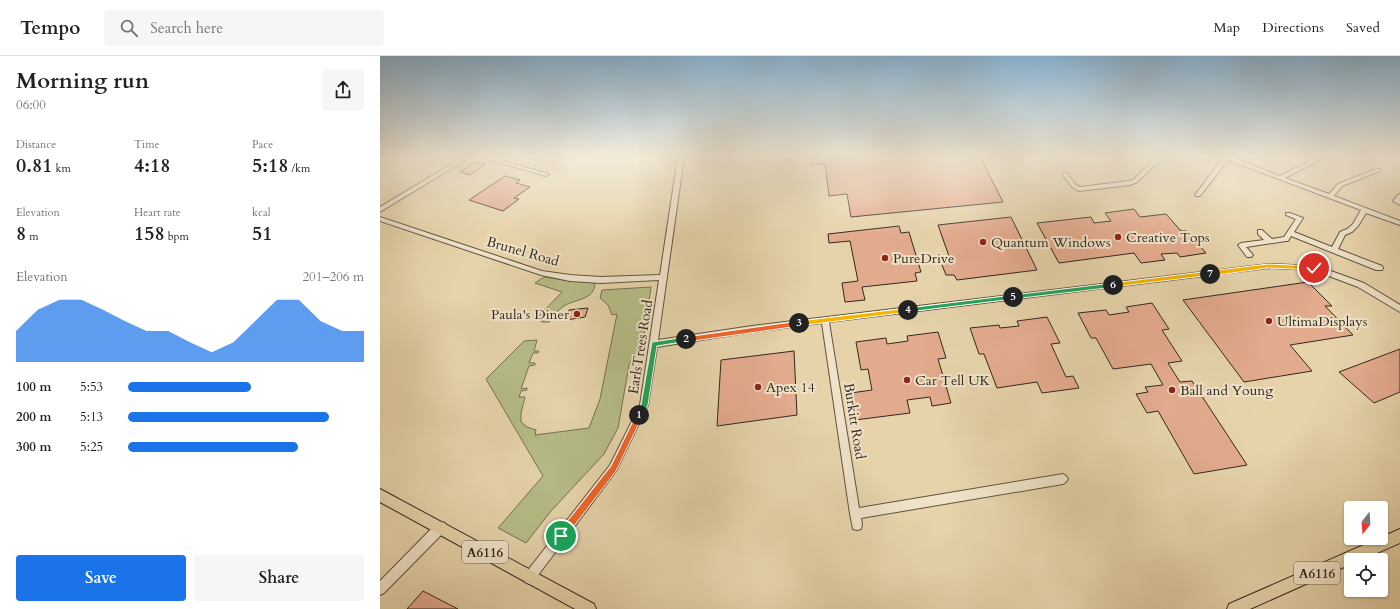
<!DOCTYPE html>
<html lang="en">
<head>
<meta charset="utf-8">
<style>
  :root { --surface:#fff; --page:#f6f6f6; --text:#222; --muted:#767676; --line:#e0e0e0; --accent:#1a73e8 }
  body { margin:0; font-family:Cardo,serif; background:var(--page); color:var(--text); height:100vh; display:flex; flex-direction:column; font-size:15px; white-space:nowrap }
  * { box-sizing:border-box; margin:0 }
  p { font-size:13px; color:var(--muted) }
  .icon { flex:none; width:22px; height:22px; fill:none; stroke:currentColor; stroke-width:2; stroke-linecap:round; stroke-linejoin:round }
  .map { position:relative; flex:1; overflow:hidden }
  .drawer { display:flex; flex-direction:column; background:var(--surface); width:380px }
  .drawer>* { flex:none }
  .needle { width:26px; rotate:197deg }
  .controls { position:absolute; left:964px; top:445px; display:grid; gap:8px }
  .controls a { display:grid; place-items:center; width:44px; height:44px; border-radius:4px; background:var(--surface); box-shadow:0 1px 3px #0004; font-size:20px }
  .pin { position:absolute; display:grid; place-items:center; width:34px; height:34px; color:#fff; margin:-17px; border:2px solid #fff; border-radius:50%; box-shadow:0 1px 4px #0007 }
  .km { position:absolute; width:20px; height:20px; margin:-10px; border-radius:50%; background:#222; color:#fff; font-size:11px; line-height:20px; text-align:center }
  .round { display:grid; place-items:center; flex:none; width:42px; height:42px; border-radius:4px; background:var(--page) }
  .head { display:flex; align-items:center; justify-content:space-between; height:68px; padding:0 16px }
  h1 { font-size:22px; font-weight:600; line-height:30px }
  .metrics { display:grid; grid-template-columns:repeat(3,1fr); gap:6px; height:68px; padding:4px 16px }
  .metrics div { display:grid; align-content:center }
  .metrics b { font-size:20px; font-weight:600 }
  .metrics small { font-size:11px; font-weight:400 }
  .metrics p { font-size:11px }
  .chart { height:112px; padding:8px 16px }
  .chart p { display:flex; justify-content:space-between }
  .chart svg { width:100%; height:72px; margin-top:4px; fill:var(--accent); opacity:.7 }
  .primary-button { display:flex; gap:8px; margin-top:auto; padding:8px 16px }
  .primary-button a { flex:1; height:46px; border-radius:4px; background:var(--accent); color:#fff; font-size:16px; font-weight:600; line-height:46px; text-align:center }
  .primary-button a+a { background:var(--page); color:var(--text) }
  ul { padding:0 16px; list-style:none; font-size:13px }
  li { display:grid; grid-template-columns:64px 48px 1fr; align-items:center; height:30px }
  li i { height:10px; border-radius:5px; background:var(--accent) }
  header { display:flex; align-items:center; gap:24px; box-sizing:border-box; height:56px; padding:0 20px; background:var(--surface); border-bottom:1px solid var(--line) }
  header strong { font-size:19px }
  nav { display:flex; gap:22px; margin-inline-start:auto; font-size:14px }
  .search { width:280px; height:36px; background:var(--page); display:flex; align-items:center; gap:10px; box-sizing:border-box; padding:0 14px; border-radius:4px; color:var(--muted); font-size:15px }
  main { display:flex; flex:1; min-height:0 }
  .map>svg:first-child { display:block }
</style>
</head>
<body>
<header>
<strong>Tempo</strong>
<div class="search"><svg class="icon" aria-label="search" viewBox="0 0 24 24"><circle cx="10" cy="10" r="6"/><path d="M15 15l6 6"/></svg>Search here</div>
<nav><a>Map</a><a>Directions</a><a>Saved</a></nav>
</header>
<main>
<section class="drawer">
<div class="head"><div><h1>Morning run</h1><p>06:00</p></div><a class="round"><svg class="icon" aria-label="share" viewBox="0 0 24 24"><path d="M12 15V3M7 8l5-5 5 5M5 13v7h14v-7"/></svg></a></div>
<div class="metrics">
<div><p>Distance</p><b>0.81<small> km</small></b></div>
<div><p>Time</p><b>4:18</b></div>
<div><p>Pace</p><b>5:18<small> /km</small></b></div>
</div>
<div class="metrics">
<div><p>Elevation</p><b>8<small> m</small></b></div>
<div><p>Heart rate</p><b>158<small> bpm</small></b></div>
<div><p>kcal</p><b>51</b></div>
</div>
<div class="chart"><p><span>Elevation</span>201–206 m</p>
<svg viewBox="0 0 160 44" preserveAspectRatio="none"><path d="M0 44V25L10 12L20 6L30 6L40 12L50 19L60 25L70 25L80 32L90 38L100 32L110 19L120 6L130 6L140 19L150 25L160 25V44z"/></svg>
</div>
<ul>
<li><b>100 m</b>5:53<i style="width:52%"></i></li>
<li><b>200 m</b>5:13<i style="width:85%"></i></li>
<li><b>300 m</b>5:25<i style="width:72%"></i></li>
</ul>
<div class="primary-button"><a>Save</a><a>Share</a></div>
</section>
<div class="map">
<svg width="1020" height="553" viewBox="0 0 1020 553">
  <rect width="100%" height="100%" fill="#e6d3aa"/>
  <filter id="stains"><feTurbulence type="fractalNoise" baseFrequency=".005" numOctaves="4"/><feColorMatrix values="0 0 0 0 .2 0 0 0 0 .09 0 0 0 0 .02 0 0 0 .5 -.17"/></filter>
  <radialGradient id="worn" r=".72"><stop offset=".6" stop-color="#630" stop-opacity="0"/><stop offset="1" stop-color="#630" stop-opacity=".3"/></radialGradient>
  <g fill="#b6bc87" stroke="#747252">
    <path d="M164,221L184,224L215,227C215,244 195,243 184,250C178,254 173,260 169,266H162L157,262L182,236L155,227Z"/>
    <path d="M271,231L262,293L252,303L249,309L238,372L224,398L171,455L146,487L118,472L163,420L106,323L144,285L157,284L154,295H159L158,297H153L149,307H155V309L149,310L141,333L147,332V334L141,335L139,341H145L141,357V366L147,371L156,374L155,379L209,372L220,343L237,258L232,259L228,249L220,242L222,234Z"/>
  </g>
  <g fill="#e3ab8e" stroke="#33291d">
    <path d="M430,101H600L623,146L471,161L467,138L449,140L445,108L432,109Z"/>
    <path d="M96,106L106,108L90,119L80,116Z"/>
    <path d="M125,120L140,124L136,127L150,131L134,142L139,143L123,155L89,144Z"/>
    <path d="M754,153L760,161L786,158L801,175H807L826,197L800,201L797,197L781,198L785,204L761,207L754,197L679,207L657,167L711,161L714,167L731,165L725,157Z"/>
    <path d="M631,161L657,214L577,224L574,219H566L560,204L570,203L558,169Z"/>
    <path d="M519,170L521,177L529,176L541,216L535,217L537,225L482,231L485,244L465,246L462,227L478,225L470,185L449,187L448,178Z"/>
    <path d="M928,226L952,250H945L973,279L910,289L932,315L864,326L803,244Z"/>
    <path d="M772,247L789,273L782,274L802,305L788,307L800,326L812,325L867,409L814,418L778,355L767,357L756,338L768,336L765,331L783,329L771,308L733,313L716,282H711L698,257L726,254L729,259L749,256L746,251Z"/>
    <path d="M208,252L205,261L186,264L189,254Z"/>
    <path d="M667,261L680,287L671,288L686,321L693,320L699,332L662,337L657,326L617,332L604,298H599L590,272L619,269L620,272L639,270L637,265Z"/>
    <path d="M558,276L566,302L558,303L571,347L552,350L550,341L527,344L530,357L475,364L471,337L492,334L488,313L481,314L476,286L506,282L507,288L528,285L527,280Z"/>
    <path d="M1020,293V336L994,347L959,316Z"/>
    <path d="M414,295L417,359L337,370L341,304Z"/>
    <path d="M43,535L78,553H27Z"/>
  </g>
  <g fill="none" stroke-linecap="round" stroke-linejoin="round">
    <defs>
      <g id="minor">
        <path d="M83,101H90L0,156V151Z"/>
        <path d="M100,101H110L169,118L166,120Z"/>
        <path d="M298,101H304L278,284L372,270L889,208L937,210L984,227L1020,249V256L978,231L933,214L889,212L449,266L479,452L683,418L686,420L688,423L686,426L683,428L481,462L482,469L481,473L477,474L473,473L470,458L442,267L372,276L277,291L268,349L236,415L153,526L149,528L145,526L143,522L145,518L230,409L260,349L279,224L221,227L190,225L161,219L0,165V161L162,215L190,219L221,221L280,219Z"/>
        <path d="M777,101H784L757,126L750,129L699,135L692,131L682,118L683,117H687L696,129L700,131L749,125L753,124Z"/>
        <path d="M842,101H851L900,120L938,101H946L905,122L949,138L958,128L996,113H1000V115L962,130L954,140L1020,165V169L986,157L978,170L972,176L965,179L958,193L1002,210L1003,212L1002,214H996L911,180L908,185H906L866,191L873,199L871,201H867L858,189L861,187L884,184L878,178V174H882L892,183L904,181L916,163L906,159V157H910L923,162L914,176L952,191L960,176L967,173L973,168L981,154L848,104L820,140H816L815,139L843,102Z"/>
        <path d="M1020,138V149L1013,145L1018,139Z"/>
        <path d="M61,466L65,467L66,471L65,475L4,537L0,539V525L57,467Z"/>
      </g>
      <g id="major">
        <path d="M0,433L214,548L216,553H195L0,446Z"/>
        <path d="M1020,473V487L981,504H971V508L870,553H847L849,548Z"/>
      </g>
    </defs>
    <use href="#minor" stroke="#605440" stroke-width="2"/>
    <use href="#major" stroke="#33291d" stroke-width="2"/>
    <use href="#minor" fill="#efe2c8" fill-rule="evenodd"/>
    <use href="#major" fill="#e6d3aa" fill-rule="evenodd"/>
  </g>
  <linearGradient id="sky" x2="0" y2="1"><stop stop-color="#89b4d4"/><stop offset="0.56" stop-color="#f4ebd9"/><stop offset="1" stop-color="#f4ebd9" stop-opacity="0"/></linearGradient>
  <rect width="1020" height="179" fill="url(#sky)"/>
  <path fill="#f0652b" stroke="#fff" d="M259,356L263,359L236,415L184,483L181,484L178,483L177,480L178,477L231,410L257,357Z"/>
  <path fill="#22a559" stroke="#fff" d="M306,281L309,283L308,285L277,290L268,349L262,361H257L256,359L261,349L272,286Z"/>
  <path fill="#f0652b" stroke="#fff" d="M419,265L423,267L419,270L306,286L302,283L306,281Z"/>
  <path fill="#f5b400" stroke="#fff" d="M528,252L532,254L528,256L419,270L416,267L419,265Z"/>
  <path fill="#22a559" stroke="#fff" d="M633,239L636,241L633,243L528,256L525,254L528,252Z"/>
  <path fill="#22a559" stroke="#fff" d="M733,227L735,228V231L633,243L630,241L633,239Z"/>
  <path fill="#f5b400" stroke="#fff" d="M830,215L832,216V219L733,231L730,229L733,227Z"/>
  <path fill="#f5b400" stroke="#fff" d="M888,208L934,210L937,212L934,214L888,212L830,220L827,218L830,215Z"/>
  <g fill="#8f2418" stroke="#efe2c8" stroke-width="1.5">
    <circle cx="738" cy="181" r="4"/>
    <circle cx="603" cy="186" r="4"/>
    <circle cx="505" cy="202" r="4"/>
    <circle cx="197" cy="258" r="4"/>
    <circle cx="889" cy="265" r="4"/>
    <circle cx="527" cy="324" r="4"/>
    <circle cx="378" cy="331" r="4"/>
    <circle cx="792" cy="334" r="4"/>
  </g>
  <g text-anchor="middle" stroke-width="4" stroke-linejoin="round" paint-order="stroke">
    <g fill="#efe2c8" stroke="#6b6050" stroke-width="1">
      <rect x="82" y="485" width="46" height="22" rx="3"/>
      <rect x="914" y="506" width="46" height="22" rx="3"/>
    </g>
    <g font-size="13" font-weight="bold" fill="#33291d">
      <text x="105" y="501">A6116</text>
      <text x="937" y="522">A6116</text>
    </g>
    <g font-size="14" fill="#33291d" stroke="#efe2c8" text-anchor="start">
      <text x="746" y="186">Creative Tops</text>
      <text x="611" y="191">Quantum Windows</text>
      <text x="513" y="207">PureDrive</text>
      <text x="189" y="263" text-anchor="end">Paula's Diner</text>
      <text x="897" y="270">UltimaDisplays</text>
      <text x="535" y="329">Car Tell UK</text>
      <text x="386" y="336">Apex 14</text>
      <text x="800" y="339">Ball and Young</text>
    </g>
    <g font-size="14" fill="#33291d" stroke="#efe2c8">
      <text transform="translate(143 195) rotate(16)" y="5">Brunel Road</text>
      <text transform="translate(260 291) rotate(-81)" y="5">EarlsTrees Road</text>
      <text transform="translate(475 365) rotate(81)" y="5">Burkitt Road</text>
    </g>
  </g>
  <rect width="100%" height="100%" filter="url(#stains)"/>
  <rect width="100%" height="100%" fill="url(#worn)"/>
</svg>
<div class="controls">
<a><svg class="needle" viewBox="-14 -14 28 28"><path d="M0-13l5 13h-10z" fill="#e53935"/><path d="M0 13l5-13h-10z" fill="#767676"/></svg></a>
<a><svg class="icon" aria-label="locate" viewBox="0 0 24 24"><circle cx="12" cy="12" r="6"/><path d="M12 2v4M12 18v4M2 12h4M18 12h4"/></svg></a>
</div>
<div class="pin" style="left:181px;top:480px;background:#1e9e55"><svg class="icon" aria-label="arrive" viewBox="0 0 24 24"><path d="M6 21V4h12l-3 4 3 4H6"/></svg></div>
<div class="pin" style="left:934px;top:212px;background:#d93025"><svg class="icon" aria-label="check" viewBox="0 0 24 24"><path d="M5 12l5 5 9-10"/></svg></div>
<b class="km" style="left:259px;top:359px">1</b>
<b class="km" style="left:306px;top:283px">2</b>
<b class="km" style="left:419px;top:267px">3</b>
<b class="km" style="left:528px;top:254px">4</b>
<b class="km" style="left:633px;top:241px">5</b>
<b class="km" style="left:733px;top:229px">6</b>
<b class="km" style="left:830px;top:218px">7</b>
</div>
</main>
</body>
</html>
